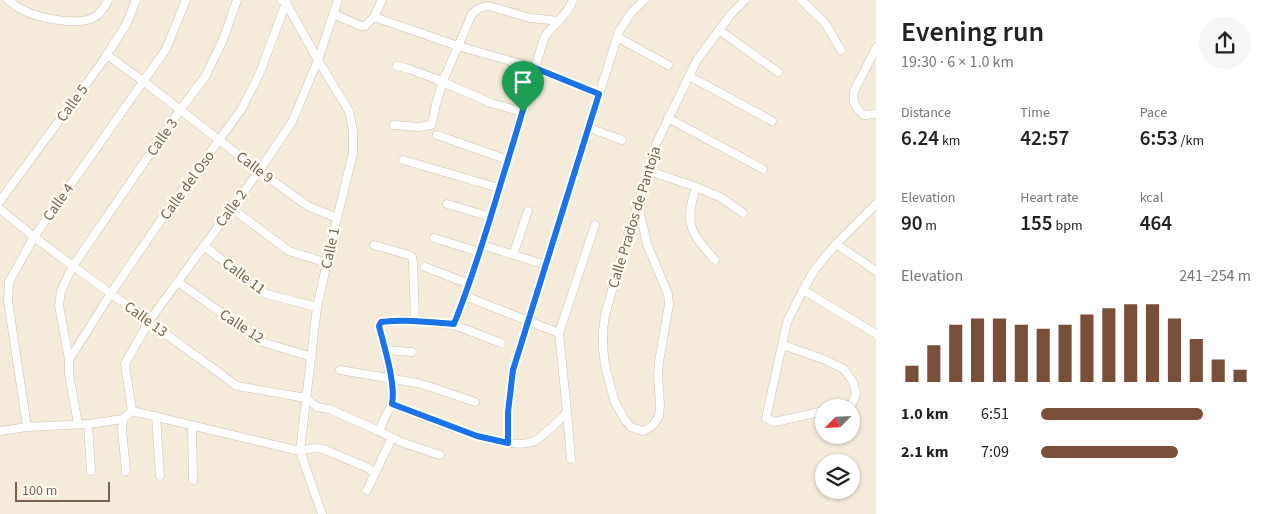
<!DOCTYPE html>
<html lang="en">
<head>
<meta charset="utf-8">
<style>
  :root { --surface:#fff; --page:#f6f6f6; --text:#222; --muted:#767676; --accent:#794f39 }
  body { margin:0; font-family:"Source Sans 3",sans-serif; background:var(--page); color:var(--text); height:100vh; display:flex; flex-direction:column; font-size:19px; white-space:nowrap }
  * { box-sizing:border-box; margin:0 }
  p { font-size:16px; color:var(--muted) }
  .icon { flex:none; width:28px; height:28px; fill:none; stroke:currentColor; stroke-width:2; stroke-linecap:round; stroke-linejoin:round }
  .map { position:relative; flex:1; overflow:hidden }
  .sheet { display:flex; flex-direction:column; background:var(--surface); width:400px }
  .sheet>* { flex:none }
  .needle { width:32px; rotate:246deg }
  .buttons { position:absolute; left:815px; top:399px; display:grid; gap:10px }
  .buttons a { display:grid; place-items:center; width:45px; height:45px; border-radius:50%; background:var(--surface); box-shadow:0 1px 4px #0004; font-size:25px }
  .scale { position:absolute; left:15px; bottom:12px; width:95px; box-sizing:border-box; padding-left:5px; border:2px solid #78624e; border-top:0; font-size:14px; line-height:18px; white-space:nowrap; color:#78624e; -webkit-text-stroke:4px #fffbf3; paint-order:stroke }
  .pin { position:absolute; display:grid; place-items:center; width:42px; height:42px; color:#fff; margin:-51px -21px; border-radius:50% 50% 50% 0; rotate:-45deg; box-shadow:0 0 5px #0007 }
  .pin .icon { rotate:45deg }
  .round { display:grid; place-items:center; flex:none; width:52px; height:52px; border-radius:26px; background:var(--page) }
  .head { display:flex; align-items:center; justify-content:space-between; height:85px; padding:0 25px }
  h1 { font-size:28px; font-weight:600; line-height:38px }
  .figures { display:grid; grid-template-columns:repeat(3,1fr); gap:8px; height:85px; padding:5px 25px }
  .figures div { display:grid; align-content:center }
  .figures b { font-size:21px; font-weight:600 }
  .figures small { font-size:14px; font-weight:400 }
  .figures p { font-size:14px }
  .chart { height:140px; padding:10px 25px }
  .chart p { display:flex; justify-content:space-between }
  .chart svg { width:100%; height:90px; margin-top:5px; stroke:var(--accent); stroke-width:6 }
  ul { padding:0 25px; list-style:none; font-size:16px }
  li { display:grid; grid-template-columns:80px 60px 1fr; align-items:center; height:38px }
  li i { height:12px; border-radius:6px; background:var(--accent) }
  main { display:flex; flex:1; min-height:0 }
  .map>svg:first-child { display:block }
</style>
</head>
<body>
<main>
<div class="map">
<svg width="876" height="514" viewBox="0 0 876 514">
  <rect width="100%" height="100%" fill="#fcf8ec"/>
  <path fill="#f4ebda" fill-rule="evenodd" d="M0,0H876V514H0ZM824,408H851V435H824ZM824,462H851V490H824Z"/>
  <g fill="none" stroke-linecap="round" stroke-linejoin="round">
    <defs>
      <g id="minor">
        <path d="M8,0C12,3 16,7 21,9C37,18 76,26 93,18C101,14 105,7 108,0"/>
        <path d="M281,0L286,3L318,60L349,111L353,131V153L337,218L317,307L300,451L322,514"/>
        <path d="M801,0L825,23L841,50"/>
        <path d="M333,14L361,26H365L374,17L382,0"/>
        <path d="M374,17L458,46L535,68L599,95"/>
        <path d="M719,30L778,72"/>
        <path d="M617,37L668,65"/>
        <path d="M876,48L854,91C852,103 855,107 864,115L876,114"/>
        <path d="M107,55L143,81L259,171L308,206L337,218"/>
        <path d="M397,66L409,69L436,79L491,103L523,112"/>
        <path d="M689,76L772,121"/>
        <path d="M668,118L763,169"/>
        <path d="M394,125L419,127L431,125L433,119L436,104L443,81L472,14C475,10 483,6 489,6L530,18L559,21"/>
        <path d="M589,128L622,140"/>
        <path d="M437,135L508,160"/>
        <path d="M403,160L499,188"/>
        <path d="M649,171L696,187L720,197L743,213"/>
        <path d="M696,187C684,224 690,232 715,260"/>
        <path d="M0,201L103,61L127,23L136,0"/>
        <path d="M447,204L491,217"/>
        <path d="M638,204L647,244L668,294L669,304L659,362L658,374L660,406L659,416L654,424L648,429L643,431L631,427L625,420L614,400L605,365L603,348V331L605,315L627,237L649,171L656,144L697,60L731,14L745,0"/>
        <path d="M231,208L289,251L327,263"/>
        <path d="M0,209L34,237L73,266L237,386L306,398L317,407L329,409L379,431L401,442L440,455"/>
        <path d="M434,238L479,252"/>
        <path d="M836,244L876,271"/>
        <path d="M374,245L409,255L412,257L413,262L415,320"/>
        <path d="M482,245L546,265"/>
        <path d="M204,246L266,294L317,307"/>
        <path d="M513,255L528,211"/>
        <path d="M425,267L469,284"/>
        <path d="M178,282L262,342L312,357"/>
        <path d="M803,290L876,334"/>
        <path d="M465,296L559,333"/>
        <path d="M454,325L469,284L491,217L544,38C553,24 567,16 573,0"/>
        <path d="M783,345L823,359L844,369L853,382L856,394L852,404L838,408"/>
        <path d="M385,350L412,352"/>
        <path d="M69,360L111,293L163,217L241,110L259,75L287,0"/>
        <path d="M340,370L417,383L434,388L475,402"/>
        <path d="M392,404C422,416 503,452 532,442C544,437 558,421 567,412"/>
        <path d="M132,411L125,364L149,321L259,171L292,122L318,60L338,0"/>
        <path d="M824,411L775,422L766,418L787,322L803,290L815,269L836,244L876,204"/>
        <path d="M156,416L160,476"/>
        <path d="M123,419L122,430L126,471"/>
        <path d="M78,424L69,374V360L59,306L61,291L73,266L180,110L205,77L223,40L237,0"/>
        <path d="M88,424L91,471"/>
        <path d="M192,426L193,480"/>
        <path d="M27,427L8,301L9,282L34,237L166,49L186,0"/>
        <path d="M0,431L27,427L88,424L123,419L132,411L300,451C308,449 315,447 323,449L366,467L375,473"/>
        <path d="M379,431L385,417L392,404L393,392L385,350L379,326L381,322L415,320L454,325L501,343"/>
        <path d="M508,443V413L513,370L619,31L631,13L644,0"/>
        <path d="M571,459L567,412L559,333L595,225"/>
        <path d="M367,490L392,438"/>
      </g>
    </defs>
    <use href="#minor" stroke="#cfc2b0" stroke-width="9"/>
    <use href="#minor" stroke="#fff" stroke-width="8"/>
  </g>
  <g fill="none" stroke-linecap="round" stroke-linejoin="round">
    <defs>
      <path id="route" d="M535,68L599,94L513,370L508,412V443L477,436L392,404C396,384 384,346 379,326L381,322C406,319 429,322 454,324C472,279 486,233 500,186C512,147 524,108 535,68Z"/>
    </defs>
    <use href="#route" stroke="#fff" stroke-width="10"/>
    <use href="#route" stroke="#1a73e8" stroke-width="6"/>
  </g>
  <g text-anchor="middle" stroke-width="5" stroke-linejoin="round" paint-order="stroke">
    <g font-size="15" fill="#78624e" stroke="#fffbf3">
      <text transform="translate(72 103) rotate(-54)" y="5">Calle 5</text>
      <text transform="translate(162 137) rotate(-55)" y="5">Calle 3</text>
      <text transform="translate(255 167) rotate(37)" y="5">Calle 9</text>
      <text transform="translate(187 185) rotate(-54)" y="5">Calle del Oso</text>
      <text transform="translate(58 202) rotate(-55)" y="5">Calle 4</text>
      <text transform="translate(231 208) rotate(-54)" y="5">Calle 2</text>
      <text transform="translate(634 217) rotate(-73)" y="5">Calle Prados de Pantoja</text>
      <text transform="translate(330 248) rotate(-78)" y="5">Calle 1</text>
      <text transform="translate(244 276) rotate(37)" y="5">Calle 11</text>
      <text transform="translate(146 319) rotate(36)" y="5">Calle 13</text>
      <text transform="translate(242 326) rotate(33)" y="5">Calle 12</text>
    </g>
  </g>
</svg>
<div class="buttons">
<a><svg class="needle" viewBox="-14 -14 28 28"><path d="M0-13l5 13h-10z" fill="#e53935"/><path d="M0 13l5-13h-10z" fill="#767676"/></svg></a>
<a><svg class="icon" aria-label="layers" viewBox="0 0 24 24"><path d="M12 4l9 5-9 5-9-5zM3 14l9 5 9-5"/></svg></a>
</div>
<div class="scale">100 m</div>
<div class="pin" style="left:523px;top:112px;background:#1e9e55"><svg class="icon" aria-label="arrive" viewBox="0 0 24 24"><path d="M6 21V4h12l-3 4 3 4H6"/></svg></div>
</div>
<section class="sheet">
<div class="head"><div><h1>Evening run</h1><p>19:30 · 6 × 1.0 km</p></div><a class="round"><svg class="icon" aria-label="share" viewBox="0 0 24 24"><path d="M12 15V3M7 8l5-5 5 5M5 13v7h14v-7"/></svg></a></div>
<div class="figures">
<div><p>Distance</p><b>6.24<small> km</small></b></div>
<div><p>Time</p><b>42:57</b></div>
<div><p>Pace</p><b>6:53<small> /km</small></b></div>
</div>
<div class="figures">
<div><p>Elevation</p><b>90<small> m</small></b></div>
<div><p>Heart rate</p><b>155<small> bpm</small></b></div>
<div><p>kcal</p><b>464</b></div>
</div>
<div class="chart"><p><span>Elevation</span>241–254 m</p>
<svg viewBox="0 0 160 44" preserveAspectRatio="none"><path d="M5 44V36M15 44V26M25 44V16M35 44V13M45 44V13M55 44V16M65 44V18M75 44V16M85 44V11M95 44V8M105 44V6M115 44V6M125 44V13M135 44V23M145 44V33M155 44V38"/></svg>
</div>
<ul>
<li><b>1.0 km</b>6:51<i style="width:77%"></i></li>
<li><b>2.1 km</b>7:09<i style="width:65%"></i></li>
</ul>
</section>
</main>
</body>
</html>
